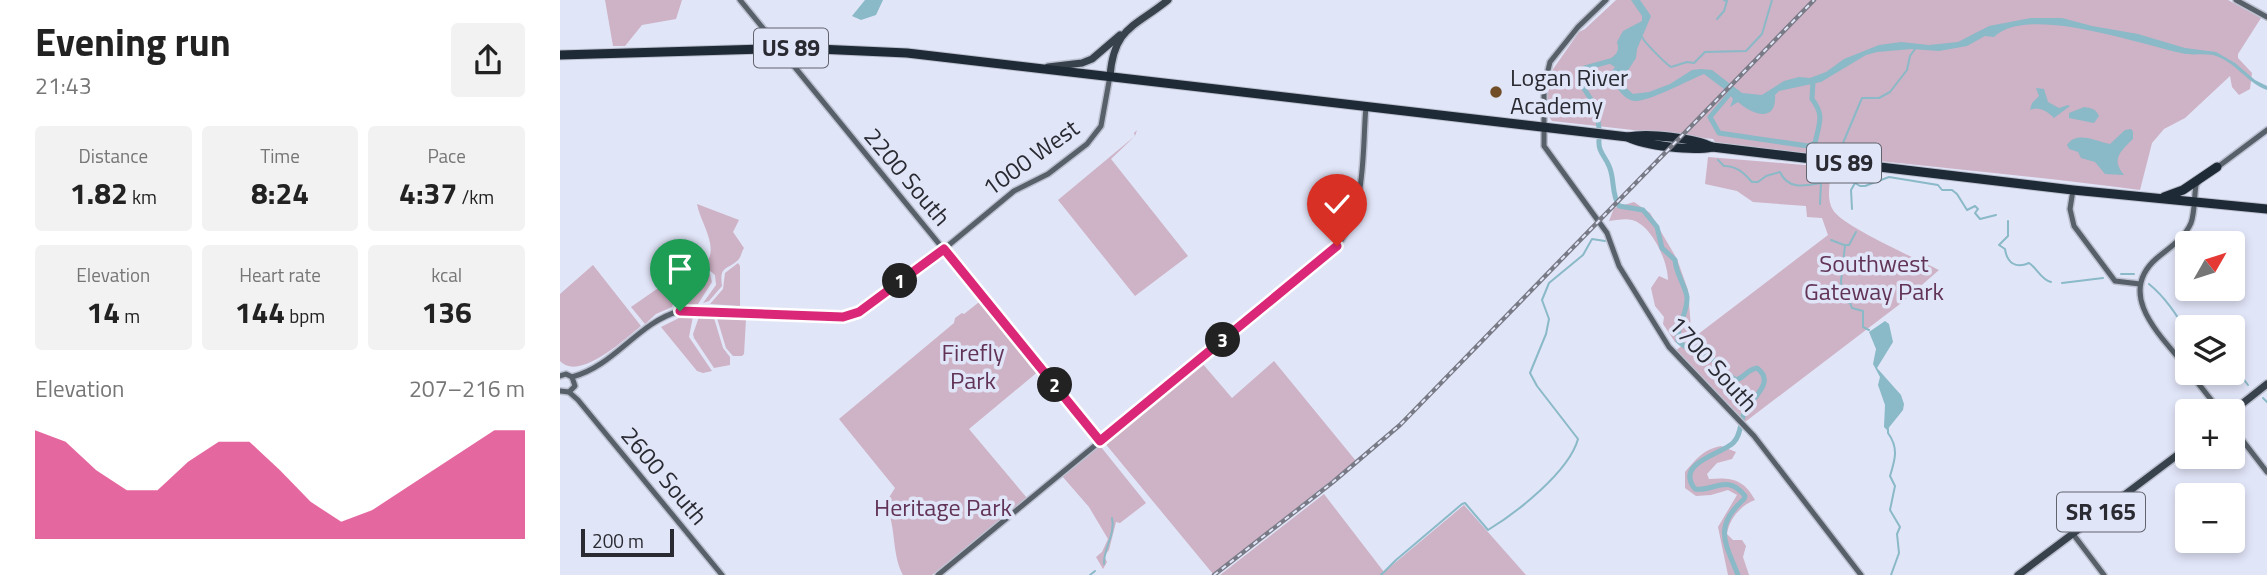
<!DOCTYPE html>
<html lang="en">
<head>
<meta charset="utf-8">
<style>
  :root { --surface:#fff; --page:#f2f2f2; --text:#222; --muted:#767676; --accent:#db2777 }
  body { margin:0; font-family:"Titillium Web",sans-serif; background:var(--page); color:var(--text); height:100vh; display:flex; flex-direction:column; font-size:26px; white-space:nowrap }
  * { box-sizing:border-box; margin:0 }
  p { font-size:23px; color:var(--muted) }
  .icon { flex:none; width:38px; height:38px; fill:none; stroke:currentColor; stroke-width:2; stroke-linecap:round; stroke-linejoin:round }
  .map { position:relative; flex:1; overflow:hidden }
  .details { display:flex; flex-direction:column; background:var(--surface); width:560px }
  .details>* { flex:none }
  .needle { width:46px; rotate:51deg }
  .controls { position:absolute; left:1615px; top:231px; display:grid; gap:14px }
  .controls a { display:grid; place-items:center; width:70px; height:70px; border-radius:7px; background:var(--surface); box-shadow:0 4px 10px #0003; font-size:35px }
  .scale { position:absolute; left:21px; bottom:18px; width:93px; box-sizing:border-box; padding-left:7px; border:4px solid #2a2b32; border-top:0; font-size:19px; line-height:24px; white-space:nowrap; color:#2a2b32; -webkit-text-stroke:5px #e1e5f8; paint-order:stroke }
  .pin { position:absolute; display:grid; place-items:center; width:60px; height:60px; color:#fff; margin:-72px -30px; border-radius:50% 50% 50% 0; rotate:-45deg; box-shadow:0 0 7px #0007 }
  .pin .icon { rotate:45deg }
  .km { position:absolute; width:35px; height:35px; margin:-18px; border-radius:50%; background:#222; color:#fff; font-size:19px; line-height:35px; text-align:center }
  .round { display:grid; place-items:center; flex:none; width:74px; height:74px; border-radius:7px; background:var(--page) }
  .head { display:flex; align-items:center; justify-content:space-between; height:119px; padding:0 35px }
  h1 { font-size:38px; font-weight:700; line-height:52px }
  .figures { display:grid; grid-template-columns:repeat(3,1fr); gap:10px; height:119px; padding:7px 35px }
  .figures div { display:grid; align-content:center; border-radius:7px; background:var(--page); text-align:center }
  .figures b { font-size:30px; font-weight:700 }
  .figures small { font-size:19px; font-weight:400 }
  .figures p { font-size:19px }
  .chart { height:196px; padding:14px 35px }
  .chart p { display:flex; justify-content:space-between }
  .chart svg { width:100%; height:126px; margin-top:7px; fill:var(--accent); opacity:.7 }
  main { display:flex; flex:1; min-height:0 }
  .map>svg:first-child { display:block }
</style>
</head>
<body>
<main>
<section class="details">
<div class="head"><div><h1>Evening run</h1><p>21:43</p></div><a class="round"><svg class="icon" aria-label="share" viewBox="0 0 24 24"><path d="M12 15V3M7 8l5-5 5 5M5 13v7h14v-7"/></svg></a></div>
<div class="figures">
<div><p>Distance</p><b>1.82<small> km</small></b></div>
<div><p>Time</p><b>8:24</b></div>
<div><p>Pace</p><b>4:37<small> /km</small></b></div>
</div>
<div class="figures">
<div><p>Elevation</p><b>14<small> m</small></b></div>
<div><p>Heart rate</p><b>144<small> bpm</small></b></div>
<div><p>kcal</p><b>136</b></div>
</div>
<div class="chart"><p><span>Elevation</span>207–216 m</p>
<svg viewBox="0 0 160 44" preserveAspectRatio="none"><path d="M0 44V6L10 10L20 20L30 27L40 27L50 17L60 10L70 10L80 20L90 31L100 38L110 34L120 27L130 20L140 13L150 6L160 6V44z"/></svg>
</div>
</section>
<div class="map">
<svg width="1707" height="575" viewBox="0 0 1707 575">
  <rect width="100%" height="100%" fill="#e1e5f8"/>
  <g fill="#ceb2c5">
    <path d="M45,0H122L116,19L82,25L65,46H53Z"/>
    <path d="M1056,0H1668L1701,18L1678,54V58L1692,73L1690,89L1679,95L1672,87L1670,76L1625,118L1604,129L1592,143L1580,190C1439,171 1296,161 1155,142L1153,139L1136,137L992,121L987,114L989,75L1019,32L1025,29Z"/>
    <path d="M577,130L575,136L551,159L628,256L575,296L498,200L575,136L574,133Z"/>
    <path d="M1148,157L1268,167L1271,171C1270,184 1266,199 1273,210C1282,226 1359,260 1379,270L1340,304L1185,422L1115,351L1123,345L1115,342L1103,324L1104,317L1095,306L1091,288L1099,276L1108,280C1108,262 1092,225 1072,220C1066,218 1055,220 1049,221L1054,208L1074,202L1090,213L1117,259L1128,290L1131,328L1137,335L1268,235L1262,218L1247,217L1246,206L1193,202L1177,191L1145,184Z"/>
    <path d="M137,204L179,220L173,232L184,248C182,251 181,256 179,259C168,271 159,264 162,286L149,301L143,303L156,285L155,275L149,270L115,299L112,307L96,314L85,324L71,307L117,275C130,276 132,275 142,267C163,251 140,223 137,204Z"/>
    <path d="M178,263L180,266V306L150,304L163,289L165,273Z"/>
    <path d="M33,265L81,326C65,339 19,382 0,361V294Z"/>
    <path d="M146,273L150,274L152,282L138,304L115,307L118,301Z"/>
    <path d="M423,299L480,370L409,429L467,498L372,575H343C331,553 337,526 325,504L335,488L279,419L394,323L395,318L402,313L404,314Z"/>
    <path d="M133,316L129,337L152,371L143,373L137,371L101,327L119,318Z"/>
    <path d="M139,317L154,318L163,348L170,357V365L154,368L134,338L133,334Z"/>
    <path d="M157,318L186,319L184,354L182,356H173L166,348Z"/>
    <path d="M714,361L796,461L653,574L544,442L642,363L672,398Z"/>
    <path d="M538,446L541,447L586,503L560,523L556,522L549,550L544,556L547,562L543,569L536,557L542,552L548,539L529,507L502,476Z"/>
    <path d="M1161,446L1176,452L1172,459L1157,463L1147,474L1149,479C1171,477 1184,479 1195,500C1181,505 1169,519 1167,534L1173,540H1182L1186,546L1183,557L1189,575H1168L1158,527L1177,495L1168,490L1151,495L1136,496L1125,488V472C1136,459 1144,449 1161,446Z"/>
    <path d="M764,494L824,572L904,505L966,575H660Z"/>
  </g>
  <g fill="#8ab9c7">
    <path d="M305,0H323L316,15L301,20L292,16Z"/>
    <path d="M1071,0H1080L1091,16L1077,49L1076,58L1063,78L1065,87L1073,94L1089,92L1110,84L1132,70L1141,69L1152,70L1182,93L1202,95L1224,81L1239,77L1250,78L1266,72L1284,59L1319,45L1341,42L1369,45L1398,42L1429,26L1471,18H1502L1532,26L1578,34L1625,48L1656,52L1675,63L1695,80L1707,86V90C1687,83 1675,61 1653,55C1643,53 1632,56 1621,53C1580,44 1466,4 1434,37L1425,36L1407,46L1379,51L1352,49L1317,52L1306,55L1261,82L1219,91L1215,95C1217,124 1191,114 1178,102L1170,107L1173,99L1168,92L1144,74C1129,80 1088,102 1075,101C1061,99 1053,83 1052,71L1055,67L1050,64L1049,60C1056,54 1060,52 1057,42L1063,31L1082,21V16Z"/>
    <path d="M1476,88L1484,89L1488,102L1499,108L1508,105L1510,106L1494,118C1487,111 1478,106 1470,110L1472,103L1479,96Z"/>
    <path d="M1524,107C1531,108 1536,109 1539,116L1534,123L1509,118V113Z"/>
    <path d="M1571,129L1573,132V139C1560,152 1551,159 1564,175L1545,174L1535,162L1521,158L1518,152L1509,149L1507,145C1517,130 1537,142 1550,144L1565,130Z"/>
    <path d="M1325,321L1329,324L1333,342L1317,368L1341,395L1344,404L1343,410L1327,430L1324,427L1325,405L1318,385L1320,377L1313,364L1316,349L1309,332Z"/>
  </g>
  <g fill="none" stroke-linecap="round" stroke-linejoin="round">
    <g stroke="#8ab9c7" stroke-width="2">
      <path d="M1157,19L1164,11L1167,1L1164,0"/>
      <path d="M1082,37C1084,42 1105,63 1111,67L1127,62L1134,63L1145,52L1186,51L1202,34L1212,0"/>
      <path d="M1285,152L1283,143L1302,98H1319L1330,92L1347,70L1350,56L1355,49"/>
      <path d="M1158,160L1164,166C1177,166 1184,173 1192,182H1198L1206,176L1220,172C1228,190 1245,186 1261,183L1260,204"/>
      <path d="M1291,173L1295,183L1300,186H1305L1329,177L1378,185L1382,190H1392L1397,194L1407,210L1415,206L1418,209L1415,213L1420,219L1436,215"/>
      <path d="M1292,209L1291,190L1295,183"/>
      <path d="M1448,221V236L1439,245L1445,249C1447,263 1456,269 1469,263C1477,268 1481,280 1491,282"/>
      <path d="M1296,232L1289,245H1285L1281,281L1283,300L1290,303L1292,308L1303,311V327L1309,330"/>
      <path d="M1271,240L1284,245"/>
      <path d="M1561,274H1574"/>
      <path d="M1502,283L1543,278"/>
      <path d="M1589,284C1605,297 1616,314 1627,332"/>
      <path d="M1672,373L1675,377H1682L1688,385"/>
      <path d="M1703,398L1707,402"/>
      <path d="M1328,429V433C1339,448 1335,460 1330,476L1335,486L1330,510L1340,527L1337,534L1339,553L1331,575"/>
      <path d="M544,564C543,549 556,534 552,518"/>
      <path d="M530,575L535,571"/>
      <path d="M821,575L836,560L902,504L905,503L928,530C956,513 1009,472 1018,439L977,386L970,373L986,334L989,319L982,300L989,283L1023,255L1032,239L1045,241"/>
    </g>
    <g stroke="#8ab9c7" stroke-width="5">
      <path d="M1172,91L1150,117L1159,133L1248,146L1255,143C1259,123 1265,116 1252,99L1253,81"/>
      <path d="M1039,128L1036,107L1019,81V76L1025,68L1054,60"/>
      <path d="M1039,140C1038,152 1045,156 1049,166C1055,179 1051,193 1059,206L1083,210L1097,227L1102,248L1115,260C1116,274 1125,285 1127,297C1128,313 1116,326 1118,341C1130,353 1146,353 1159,364C1165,369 1168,376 1176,380C1184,378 1188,369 1197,368C1217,383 1190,399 1184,413C1180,423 1181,436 1173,443C1162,454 1114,463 1135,489C1154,492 1167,473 1185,496L1184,499C1153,527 1165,542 1178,575"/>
    </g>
    <defs>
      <g id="secondary">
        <path d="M180,0L540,441"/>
        <path d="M1046,0L1018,27L990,62L984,87V146L1047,233L1059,266L1109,347L1194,436L1301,575"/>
        <path d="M1676,0L1707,17"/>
        <path d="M1655,169L1707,130"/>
        <path d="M1513,190L1510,209L1514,226L1555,281L1580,284"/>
        <path d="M1628,369C1603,338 1554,295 1597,258C1609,248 1624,239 1631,223C1635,212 1634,197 1636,185L1639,181"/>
        <path d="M1630,373L1660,411"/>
        <path d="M0,376L6,374L12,377C55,366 78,322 120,311L283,317L299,311L384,249L454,191L488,174L527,144L541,126L550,76"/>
        <path d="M0,391L9,392L18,400L162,575"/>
        <path d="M9,392L15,386L12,377"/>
        <path d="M1673,428L1707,472"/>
        <path d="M1513,534L1544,575"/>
        <path d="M378,575L777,246C807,207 802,153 806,106"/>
      </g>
      <g id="primary">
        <path d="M488,67L522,63L532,59L560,35"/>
        <path d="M550,76C554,27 575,27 608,0"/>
        <path d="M1673,411L1707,384"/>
        <path d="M1458,575L1628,447"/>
      </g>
      <g id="highway">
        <path d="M0,55L235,48L347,53L1068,137C1088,133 1134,138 1152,147"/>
        <path d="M1068,137C1085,146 1133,151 1152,147L1513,190L1707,209"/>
        <path d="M1604,197L1623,190L1657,167"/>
      </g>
    </defs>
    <use href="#secondary" stroke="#bcc0d0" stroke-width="8"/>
    <use href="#primary" stroke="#bcc0d0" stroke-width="10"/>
    <use href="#highway" stroke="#bcc0d0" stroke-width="11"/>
    <use href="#secondary" stroke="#576069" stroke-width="5"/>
    <use href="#primary" stroke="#38424c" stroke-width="7"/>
    <use href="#highway" stroke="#1e2a35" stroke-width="9"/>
    <defs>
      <path id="rail" d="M654,575L773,482L840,425L1254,0"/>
    </defs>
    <use href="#rail" stroke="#787a86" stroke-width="4.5"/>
    <use href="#rail" stroke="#e1e5f8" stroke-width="2" stroke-dasharray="5" stroke-linecap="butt"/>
  </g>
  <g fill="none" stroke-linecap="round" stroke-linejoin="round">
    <defs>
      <path id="route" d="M120,311L283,317L299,312L384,249L540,441L777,246"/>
    </defs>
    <use href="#route" stroke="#fff" stroke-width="14"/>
    <use href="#route" stroke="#db2777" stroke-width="9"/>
  </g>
  <circle fill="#724e28" stroke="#e1e5f8" stroke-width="2.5" cx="936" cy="92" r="7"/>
  <g text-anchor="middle" stroke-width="7" stroke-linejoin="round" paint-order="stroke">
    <g fill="#e1e5f8" stroke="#61636d" stroke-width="2">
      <rect x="194" y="28.5" width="74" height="39" rx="5"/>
      <rect x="1247" y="143.5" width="74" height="39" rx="5"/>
      <rect x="1497" y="492.5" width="88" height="39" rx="5"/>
    </g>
    <g font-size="23" font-weight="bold" fill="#2a2b32">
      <text x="231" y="56">US 89</text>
      <text x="1284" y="171">US 89</text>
      <text x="1541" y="520">SR 165</text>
    </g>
    <g font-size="24" fill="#2a2b32" stroke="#e1e5f8" text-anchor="start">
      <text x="950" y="86">Logan River<tspan x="950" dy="28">Academy</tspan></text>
    </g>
    <g font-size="24" fill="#2a2b32" stroke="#e1e5f8">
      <text transform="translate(471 158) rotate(-36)" y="8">1000 West</text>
      <text transform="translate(347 177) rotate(50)" y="8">2200 South</text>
      <text transform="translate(1153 364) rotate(48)" y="8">1700 South</text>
      <text transform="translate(104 476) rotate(50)" y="8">2600 South</text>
    </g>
    <g font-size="24" fill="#613356" stroke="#e1e5f8">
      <text x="1314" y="272">Southwest<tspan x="1314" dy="28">Gateway Park</tspan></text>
      <text x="413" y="361">Firefly<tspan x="413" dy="28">Park</tspan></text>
      <text x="383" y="516">Heritage Park</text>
    </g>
  </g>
</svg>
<div class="controls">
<a><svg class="needle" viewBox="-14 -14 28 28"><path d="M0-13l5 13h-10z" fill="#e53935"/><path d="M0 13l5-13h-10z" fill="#767676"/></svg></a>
<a><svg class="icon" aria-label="layers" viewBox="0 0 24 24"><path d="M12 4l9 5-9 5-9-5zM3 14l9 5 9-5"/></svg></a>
<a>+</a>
<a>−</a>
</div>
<div class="scale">200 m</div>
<div class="pin" style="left:120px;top:311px;background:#1e9e55"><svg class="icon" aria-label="arrive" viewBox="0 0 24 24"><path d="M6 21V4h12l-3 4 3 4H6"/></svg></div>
<div class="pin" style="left:777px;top:246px;background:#d93025"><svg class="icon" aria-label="check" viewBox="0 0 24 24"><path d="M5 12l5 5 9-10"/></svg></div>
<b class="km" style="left:340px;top:281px">1</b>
<b class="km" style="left:495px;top:385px">2</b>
<b class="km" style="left:663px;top:340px">3</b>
</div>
</main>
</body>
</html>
